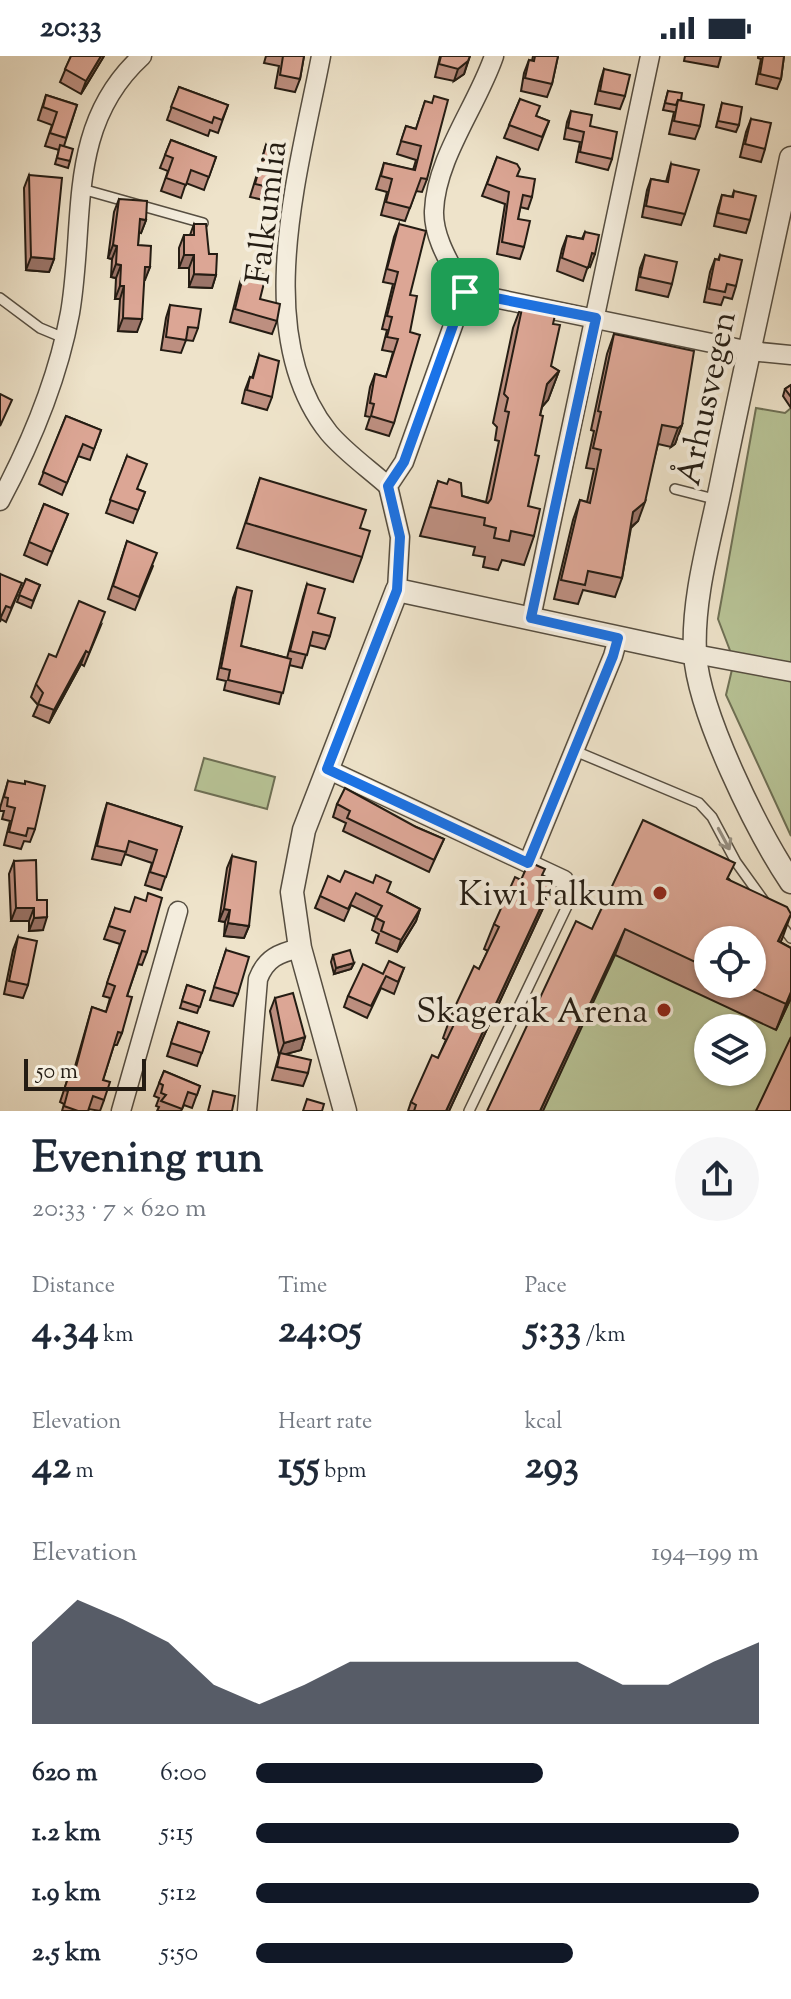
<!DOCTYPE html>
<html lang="en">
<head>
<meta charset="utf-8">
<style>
  :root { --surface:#fff; --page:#f6f6f7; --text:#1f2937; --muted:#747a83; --accent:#111827 }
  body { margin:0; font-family:"Sorts Mill Goudy",serif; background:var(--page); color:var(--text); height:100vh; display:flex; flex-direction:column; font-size:30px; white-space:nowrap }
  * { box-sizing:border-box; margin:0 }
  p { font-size:26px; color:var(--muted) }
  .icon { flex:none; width:44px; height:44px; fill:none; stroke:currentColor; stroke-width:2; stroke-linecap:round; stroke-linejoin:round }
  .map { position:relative; height:1055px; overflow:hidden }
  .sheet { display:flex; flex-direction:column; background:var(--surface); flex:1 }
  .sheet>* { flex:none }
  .controls { position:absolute; left:694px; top:870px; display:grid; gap:16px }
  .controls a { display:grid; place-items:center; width:72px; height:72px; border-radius:50%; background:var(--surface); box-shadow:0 2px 6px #0004; font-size:40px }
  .scale { position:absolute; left:24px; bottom:20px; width:122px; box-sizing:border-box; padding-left:8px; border:4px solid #241c13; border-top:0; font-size:22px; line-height:28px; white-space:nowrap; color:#241c13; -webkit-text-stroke:6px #f4eddd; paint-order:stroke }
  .pin { position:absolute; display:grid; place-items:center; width:68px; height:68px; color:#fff; margin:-34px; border-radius:16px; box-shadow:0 4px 12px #0006 }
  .round { display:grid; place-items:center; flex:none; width:84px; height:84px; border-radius:42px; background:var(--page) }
  .headline { display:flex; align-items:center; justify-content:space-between; height:136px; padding:0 32px }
  h1 { font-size:44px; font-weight:800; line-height:60px }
  .stats { display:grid; grid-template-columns:repeat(3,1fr); gap:12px; height:136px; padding:8px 32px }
  .stats div { display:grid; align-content:center }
  .stats b { font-size:40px; font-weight:800 }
  .stats small { font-size:22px; font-weight:400 }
  .stats p { font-size:22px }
  .chart { height:224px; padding:16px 32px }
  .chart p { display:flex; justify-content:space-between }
  .chart svg { width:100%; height:144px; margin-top:8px; fill:var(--accent); opacity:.7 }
  ul { padding:0 32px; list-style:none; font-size:26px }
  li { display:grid; grid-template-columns:128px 96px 1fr; align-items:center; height:60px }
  li i { height:20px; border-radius:10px; background:var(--accent) }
  .status { display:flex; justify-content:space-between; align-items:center; height:56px; padding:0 40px; background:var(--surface); direction:ltr }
  .status svg { height:22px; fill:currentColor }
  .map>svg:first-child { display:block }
</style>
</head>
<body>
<div class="status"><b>20:33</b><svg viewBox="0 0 49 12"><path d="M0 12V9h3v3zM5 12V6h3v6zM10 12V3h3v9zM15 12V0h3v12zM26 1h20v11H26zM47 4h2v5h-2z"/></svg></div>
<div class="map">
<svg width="791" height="1055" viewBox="0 0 791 1055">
  <rect width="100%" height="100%" fill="#eee3ca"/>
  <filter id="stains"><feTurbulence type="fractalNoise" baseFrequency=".0025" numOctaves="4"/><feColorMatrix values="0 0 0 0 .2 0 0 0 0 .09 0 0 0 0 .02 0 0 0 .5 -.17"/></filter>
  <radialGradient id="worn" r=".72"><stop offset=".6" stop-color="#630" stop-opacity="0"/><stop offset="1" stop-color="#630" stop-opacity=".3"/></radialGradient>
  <g fill="#b8c497" stroke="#6e7055" stroke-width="2" fill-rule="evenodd">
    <path d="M756,352L785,357L791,352V780L726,639L734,605L718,563Z"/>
    <path d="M204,702L275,721L267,753L195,734Z"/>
    <path d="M602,851L708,928H752L791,937V1055H490L581,898ZM708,972H752V1016H708Z"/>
  </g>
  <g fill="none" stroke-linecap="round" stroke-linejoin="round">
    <defs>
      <g id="service">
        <path d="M82,133L203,167"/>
        <path d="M0,242L40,272L64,282"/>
        <path d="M675,433L718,444"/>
        <path d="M575,695L699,747L712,761L736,806L764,845"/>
        <path d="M779,866L791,882"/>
        <path d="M469,1055L569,846L572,838L564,824"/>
      </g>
      <g id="minor">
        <path d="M321,0C300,111 249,278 329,377C345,396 369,413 388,430"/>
        <path d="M465,236L750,295L791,299"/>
        <path d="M465,236C453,212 433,183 434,155C436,102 477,50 494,0"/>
        <path d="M0,445C31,387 58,322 70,257C86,164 65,70 142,0"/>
        <path d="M397,534L400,481L388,430L404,406L465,236"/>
        <path d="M531,562L650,0"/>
        <path d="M695,598L791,616"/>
        <path d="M327,713L564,824"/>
        <path d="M528,807L613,600L618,582"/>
        <path d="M121,1055L178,855"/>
        <path d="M247,1055L258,923C266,902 279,897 300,892"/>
      </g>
      <g id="tertiary">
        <path d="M791,102C768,211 743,320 721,429C710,483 692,542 695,598C699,658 757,775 791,826"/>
        <path d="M345,1055L300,892L292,836L304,774L397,534L695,598"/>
      </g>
    </defs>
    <use href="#service" stroke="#564e41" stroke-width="12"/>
    <use href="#minor" stroke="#564e41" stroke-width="21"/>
    <use href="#tertiary" stroke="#564e41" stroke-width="25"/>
    <use href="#service" stroke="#f4eddd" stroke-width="9"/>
    <use href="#minor" stroke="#f4eddd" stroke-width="18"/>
    <use href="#tertiary" stroke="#f4eddd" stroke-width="22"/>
  </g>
  <g fill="#bd8f80" stroke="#241c13" stroke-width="2" fill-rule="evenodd">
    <path d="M71,0H104L81,38L60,26Z"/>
    <path d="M266,0H304L300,23L295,36L275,32L279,10L264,7Z"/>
    <path d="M440,0H470L464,18L454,25L435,21Z"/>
    <path d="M533,0H558L552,28L547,41L521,35L524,17L529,4L532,5Z"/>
    <path d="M685,0H721L718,11L684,5Z"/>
    <path d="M758,0H784L781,23L777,33L756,28L761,3L758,2Z"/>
    <path d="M604,13L625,40L620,53L595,48L600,26Z"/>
    <path d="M179,31L228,49L218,77L210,74L208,80L167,64Z"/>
    <path d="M668,35L681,44L700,70L695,83L669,78L674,56L663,54Z"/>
    <path d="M46,39L77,49L64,90L70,105L68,112L55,108L59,94L45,90L52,69L38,64Z"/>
    <path d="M520,43L536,60L549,65L538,94L504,82Z"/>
    <path d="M425,45L427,123L422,136L416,135L405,165L381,159L387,136L376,133L384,107L413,114L416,104L397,98L406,70L416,73Z"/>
    <path d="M722,47L739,69L736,76L716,71Z"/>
    <path d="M571,55L590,70L612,103L608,114L576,106L580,86L564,83L567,66Z"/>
    <path d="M751,63L765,93L761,106L740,101L746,76Z"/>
    <path d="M171,84L216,101L204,134L186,127L181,142L161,135L168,115L160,112Z"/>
    <path d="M266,89L280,121L275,134L272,133L268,145L250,141Z"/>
    <path d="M497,101L517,120L532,141L528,153L520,151L518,163L524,191L520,203L497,198L505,148L482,140Z"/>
    <path d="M671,108L685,158L681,169L642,161L647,134L651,123L666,126Z"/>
    <path d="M29,119L54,203L49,216L26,214L24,132Z"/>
    <path d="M734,135L750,164L746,177L714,170L718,152L722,139L732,141Z"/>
    <path d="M119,143L146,164L141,177L139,176L138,189L150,211L144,224L137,276L118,275L120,243H115L116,222L111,221L112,203L108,202L114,156Z"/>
    <path d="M194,168L209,198L216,219L212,232L189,231V212H179V192L184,179H190Z"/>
    <path d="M399,168L410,239V276L394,367L389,380L366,373L370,361L365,360L370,331L375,318L386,321L393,296L382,294L387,274L382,273L393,228L383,226L394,181Z"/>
    <path d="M585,176L595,198L590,211L588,210L583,225L557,215L562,193L567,180L582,183Z"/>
    <path d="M645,199L672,228L668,241L636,234L640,212Z"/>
    <path d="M720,199L736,230L732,243L724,241L721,249L704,246L710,216L715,203L718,204Z"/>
    <path d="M245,213L260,243L277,265L272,278L230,266L240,226Z"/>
    <path d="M524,243L553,268L551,310L559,315L548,344L542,351L540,359L528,450L534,480L524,509L502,504L498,514L483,511L485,501L473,499L475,491L420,480L438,425L462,440L486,446L499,385L495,384L497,371L493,367L513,272Z"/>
    <path d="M170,249L198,272L193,285L186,284L181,297L161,294L166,262Z"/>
    <path d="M614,278L682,369L675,388L671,391L658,388L638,465L631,472L622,522L615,541L583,534L578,548L554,543L573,464L580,444L587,446L594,413L586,412L594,375L591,374L607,298Z"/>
    <path d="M259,299L272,341L267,354L242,347L245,334L250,321L252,322Z"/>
    <path d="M791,329V352L783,340L785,333Z"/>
    <path d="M66,360L101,374L90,404L78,400L62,439L39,428Z"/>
    <path d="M127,400L137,433L145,436L133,467L106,457Z"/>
    <path d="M260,422L360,472L362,501L353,526L237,492Z"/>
    <path d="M44,448L68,458L47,509L24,499Z"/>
    <path d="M127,485L153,510L135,554L108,543Z"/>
    <path d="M0,518L17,540L6,566L1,563L0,566Z"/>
    <path d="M26,523L40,529L31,552L17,546Z"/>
    <path d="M307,528L318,557L330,580L325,593L309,589L302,612L289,609L279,648L224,634L226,625L217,623L233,542L237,531L241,590L287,602L303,541Z"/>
    <path d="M101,569L84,610L81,608L49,667L33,660L38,649L31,641L36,628L56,601Z"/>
    <path d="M8,725L35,773L30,786L24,785L21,793L4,789L10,765L2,763L4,755H0V752Z"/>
    <path d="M107,747L182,771L161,834L145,829L152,807L125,798L121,809L92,803L103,760Z"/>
    <path d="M337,748L416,771L444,783L429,816L343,775L346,767L333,761Z"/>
    <path d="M232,800L249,870L244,882L224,880L225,866L219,865L227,812Z"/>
    <path d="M14,805L37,844L43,874L29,875V865H11L9,818Z"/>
    <path d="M542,820L544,850L449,1055H408L411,1046L438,1002L446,984L443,982L452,957L479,913L488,895L484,893L494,868L521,824Z"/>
    <path d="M729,823L780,886L791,892V942L776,974L615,899L592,873ZM708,884L752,928H708Z"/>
    <path d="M340,826L387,836L420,853L416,865L397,896L376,887L379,878L372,874L376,861L351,849L344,865L315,852L320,840Z"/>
    <path d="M115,852L147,896L142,909L138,908L127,940L122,977L117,989H114L103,1024L104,1044L100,1055L89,1053L88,1055H62L64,1048L60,1046L71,1013L74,1014L92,951L106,956L110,942L103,940L120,888L104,883Z"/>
    <path d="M18,881L28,929L23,942L4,938L13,894Z"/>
    <path d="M226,894L238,938L233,950L210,944Z"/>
    <path d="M333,899L354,907L351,913L334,918L331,906Z"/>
    <path d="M404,912L394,938L381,932L367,962L344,951L348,940L383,918Z"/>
    <path d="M187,929L205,935L197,957L180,952Z"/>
    <path d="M275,942L305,981L301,994L285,998L308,1017L303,1030L272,1024L279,999L270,955Z"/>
    <path d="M178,966L209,976L197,1010L167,1000Z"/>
    <path d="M164,1015L200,1030L192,1052L184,1049L181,1055H157L159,1051L156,1050L159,1042L154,1040Z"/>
  </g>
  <g fill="#9a7468" stroke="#241c13" stroke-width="2">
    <path d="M101,0H104L81,38L86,25Z"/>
    <path d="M468,5L464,18L454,25L458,13Z"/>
    <path d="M140,163L146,164L141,177L135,176Z"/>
    <path d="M113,189L117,190L112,203L108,202Z"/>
    <path d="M184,199H194L189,212H179Z"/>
    <path d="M31,201L54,203L49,216L26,214Z"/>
    <path d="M116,208L121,209L116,222L111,221Z"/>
    <path d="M145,211H150L145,224H140Z"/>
    <path d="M194,218L216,219L212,232L189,231Z"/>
    <path d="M120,230H124L120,243H115Z"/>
    <path d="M123,262L142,263L137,276L118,275Z"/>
    <path d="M559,315L548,344L536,357L547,328Z"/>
    <path d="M682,369L675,388L671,391L678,372Z"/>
    <path d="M645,446L638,465L626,475L633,456Z"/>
    <path d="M86,595L81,608L49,667L54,654Z"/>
    <path d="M553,825L544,850L449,1055H446Z"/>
    <path d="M16,852H34L29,865H11Z"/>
    <path d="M224,853L230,854L225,866L219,865Z"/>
    <path d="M420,853L416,865L397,896L401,884Z"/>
    <path d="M791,858L782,883L769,911L778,885Z"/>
    <path d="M47,861L43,874L29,875L34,862Z"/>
    <path d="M228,867L249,870L244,882L224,880Z"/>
    <path d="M625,873L615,899L543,1055H540Z"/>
    <path d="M354,907L351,913L334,918L336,912Z"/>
    <path d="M791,936V942L776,974L786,948Z"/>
    <path d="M305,981L301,994L279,1000L284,987Z"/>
  </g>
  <g fill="#dca695" stroke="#241c13" stroke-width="2">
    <path d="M71,0H101L86,25L65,13Z"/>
    <path d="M283,0H304L300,23L280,19Z"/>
    <path d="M441,0H470L468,5L458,13L439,8Z"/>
    <path d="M535,0H558L552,28L525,22L529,4L534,5Z"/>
    <path d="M763,0H784L781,23L760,18Z"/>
    <path d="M604,13L630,19L625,40L600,35Z"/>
    <path d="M179,31L228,49L222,64L214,61L212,67L171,51Z"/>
    <path d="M668,35L682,37L681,44H678L676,49L665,47Z"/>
    <path d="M46,39L77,49L66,82L50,77L57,56L43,51Z"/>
    <path d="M434,40L448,44L427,123L421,122L410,152L386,146L392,123L381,120L384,107L415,114L421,90L401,85L406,70L416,73L425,45L432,47Z"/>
    <path d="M520,43L540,50L536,60L549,65L542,81L509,69Z"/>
    <path d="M678,44L704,49L700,70L674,65Z"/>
    <path d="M722,47L742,51L739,69L718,65Z"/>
    <path d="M571,55L592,59L590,70L617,76L612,103L580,96L584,76L568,72Z"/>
    <path d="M751,63L771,67L765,93L745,88Z"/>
    <path d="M171,84L216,101L209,121L191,114L186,129L166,122L173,102L165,99Z"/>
    <path d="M60,89L73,93L70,105L57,102Z"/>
    <path d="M266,89L286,93L280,121L275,120L273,132L255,128Z"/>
    <path d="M497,101L517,108L520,113L517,120L535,123L532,141L523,139L518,163L530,165L524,191L502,186L509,136L487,128Z"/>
    <path d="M671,108L699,114L685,158L646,150L651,123L668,126Z"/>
    <path d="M29,119L62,122L54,203L31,201Z"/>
    <path d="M734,135L756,140L750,164L718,157L722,139L733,141Z"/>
    <path d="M119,143L147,145L146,164L140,163L138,189L151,190L150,211H145L142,263L123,262L124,230H120L121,209L116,208L117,190L113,189Z"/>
    <path d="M194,168H206L209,198H217L216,219L194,218V199H184V179H194Z"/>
    <path d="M399,168L426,175L410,239L417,240L410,276L420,279L394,367L371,360L374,348L370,347L375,318L386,321L398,283L387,281L392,261L387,260L398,216L387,213Z"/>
    <path d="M585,176L599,179L595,198L592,197L588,212L562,202L567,180L583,183Z"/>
    <path d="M645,199L677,206L672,228L640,221Z"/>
    <path d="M720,199L742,204L736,230L727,228L725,236L709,233L715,203L719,204Z"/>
    <path d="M245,213L266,219L260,243L280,248L277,265L235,253Z"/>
    <path d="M524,243L557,250L553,268L560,269L551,310L559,315L547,328L540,359L543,360L535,399L539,400L528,450L540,453L534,480L511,475L509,485L494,482L496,472L484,469L485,462L430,451L438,425L447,428L449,423L461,427L462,440L488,447L491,443L509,356L505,355L508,342L504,338Z"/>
    <path d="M170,249L201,253L198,272L188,271L186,284L166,281Z"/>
    <path d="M614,278L694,295L682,369L678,372L662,369L645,446L633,456L622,522L588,515L585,529L561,524L580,444L590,447L601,394L593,392L601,356L598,355Z"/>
    <path d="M259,299L279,305L272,341L247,334L250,321L253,322Z"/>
    <path d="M791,329V341L785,333Z"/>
    <path d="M0,338L12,344L0,370Z"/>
    <path d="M66,360L101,374L94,393L83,388L67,427L43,416Z"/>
    <path d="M127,400L147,408L137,433L145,436L138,454L110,444Z"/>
    <path d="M260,422L366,454L360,472L370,475L362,501L246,467Z"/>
    <path d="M44,448L68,458L52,496L29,486Z"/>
    <path d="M127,485L157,497L139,541L113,530Z"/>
    <path d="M0,518L22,527L11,552L6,550L0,563Z"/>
    <path d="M26,523L40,529L33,545L19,539Z"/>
    <path d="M307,528L325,533L318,557L335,562L330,580L313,576L307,599L290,595Z"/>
    <path d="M237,531L252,535L241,590L291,603L283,637L228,624L230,614L221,612Z"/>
    <path d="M79,545L105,556L89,597L86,595L54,654L38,648L43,637L36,628L49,598L56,601Z"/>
    <path d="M8,725L25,728V725L45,730L35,773L28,772L26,780L9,776L15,752L7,750L8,742L4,741Z"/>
    <path d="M345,732L416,771L444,783L434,804L347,762L350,755L337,748Z"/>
    <path d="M107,747L182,771L166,821L150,816L157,794L129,785L126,796L97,790Z"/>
    <path d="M643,764L735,807L727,823L787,851L791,858L778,885L791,892V936L786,948L742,928H752V884H708V912L625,873L540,1055H487L576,865L592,873Z"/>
    <path d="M232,800L256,806L249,870L228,867L230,854L224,853Z"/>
    <path d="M36,804L37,844H47V861L34,862V852H16L14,805Z"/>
    <path d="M529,806L545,813L542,819L553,825L446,1055H414L416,1049L411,1046L432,999L438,1002L458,960L452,957L474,910L479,913L499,871L494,868L515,821L521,824Z"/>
    <path d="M345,815L373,827L376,819L391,826L387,836L420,853L401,884L381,875L384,866L376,862L382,850L356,837L348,853L320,840L328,820L340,826Z"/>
    <path d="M148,837L162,842L147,896L142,895L127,940L132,941L122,977L118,976L103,1024L110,1026L104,1044L93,1040L88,1055H78L64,1050L68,1035L64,1034L71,1013L75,1015L92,951L106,956L115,930L107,927L125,875L109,870L115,852L130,856L135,841L146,845Z"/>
    <path d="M18,881L37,885L28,929L9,925Z"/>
    <path d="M226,894L249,901L238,938L214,931Z"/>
    <path d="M350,894L354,907L336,912L333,899Z"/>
    <path d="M389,905L404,912L398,926L386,920L371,950L348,940L363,908L383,918Z"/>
    <path d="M187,929L205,935L200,951L182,945Z"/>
    <path d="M293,937L305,981L284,987L275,942Z"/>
    <path d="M178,966L209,976L202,997L171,987Z"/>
    <path d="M791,981V1055H756Z"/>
    <path d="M280,997L311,1004L308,1017L277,1011Z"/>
    <path d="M164,1015L200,1030L197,1039L188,1036L182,1053L161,1045L166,1039L161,1037L163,1029L159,1027Z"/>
    <path d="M213,1035L235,1040L232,1055H208Z"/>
    <path d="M307,1043L324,1048L322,1055H303Z"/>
  </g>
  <defs><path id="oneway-shaft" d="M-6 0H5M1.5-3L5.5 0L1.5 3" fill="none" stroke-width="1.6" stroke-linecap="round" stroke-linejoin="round" transform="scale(2)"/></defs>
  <use stroke="#968f82" href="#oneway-shaft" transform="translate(724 783) rotate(62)"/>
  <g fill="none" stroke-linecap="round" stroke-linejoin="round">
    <defs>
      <path id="route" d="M465,236L596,262L531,562L618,582L613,600L528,807L327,713L397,534L400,481L388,430L404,406Z"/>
    </defs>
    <use href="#route" stroke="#fff" stroke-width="16"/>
    <use href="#route" stroke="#1a73e8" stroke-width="10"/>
  </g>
  <g fill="#8f2418" stroke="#f4eddd" stroke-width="3">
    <circle cx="660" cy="837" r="8"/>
    <circle cx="664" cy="954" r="8"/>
  </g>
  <g text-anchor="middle" stroke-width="8" stroke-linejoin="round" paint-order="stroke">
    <g font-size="34" fill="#241c13" stroke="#f4eddd">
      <text transform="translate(265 156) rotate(-83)" y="12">Falkumlia</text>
      <text transform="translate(705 342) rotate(-78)" y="12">Århusvegen</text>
    </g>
    <g font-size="34" fill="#241c13" stroke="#f4eddd" text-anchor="end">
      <text x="644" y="849">Kiwi Falkum</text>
      <text x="648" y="966">Skagerak Arena</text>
    </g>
  </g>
  <rect width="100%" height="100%" filter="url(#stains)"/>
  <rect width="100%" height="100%" fill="url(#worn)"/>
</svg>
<div class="controls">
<a><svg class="icon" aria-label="locate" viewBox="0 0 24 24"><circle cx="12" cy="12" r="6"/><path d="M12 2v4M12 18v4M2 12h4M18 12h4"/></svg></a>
<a><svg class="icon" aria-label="layers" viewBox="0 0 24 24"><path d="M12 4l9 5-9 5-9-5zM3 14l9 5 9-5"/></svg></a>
</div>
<div class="scale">50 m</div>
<div class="pin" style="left:465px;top:236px;background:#1e9e55"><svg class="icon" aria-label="arrive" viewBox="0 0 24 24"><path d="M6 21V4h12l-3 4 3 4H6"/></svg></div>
</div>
<section class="sheet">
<div class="headline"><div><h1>Evening run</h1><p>20:33 · 7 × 620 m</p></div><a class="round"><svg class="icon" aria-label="share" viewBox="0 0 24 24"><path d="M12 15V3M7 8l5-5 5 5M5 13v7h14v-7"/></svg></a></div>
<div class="stats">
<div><p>Distance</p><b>4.34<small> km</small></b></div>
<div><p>Time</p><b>24:05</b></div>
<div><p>Pace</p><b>5:33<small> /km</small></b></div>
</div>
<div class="stats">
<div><p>Elevation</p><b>42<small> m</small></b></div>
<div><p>Heart rate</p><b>155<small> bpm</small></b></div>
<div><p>kcal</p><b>293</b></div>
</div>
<div class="chart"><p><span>Elevation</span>194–199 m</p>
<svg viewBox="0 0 160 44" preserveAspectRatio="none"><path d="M0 44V19L10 6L20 12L30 19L40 32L50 38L60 32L70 25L80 25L90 25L100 25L110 25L120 25L130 32L140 32L150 25L160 19V44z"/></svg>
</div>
<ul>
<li><b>620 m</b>6:00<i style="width:57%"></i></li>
<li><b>1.2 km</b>5:15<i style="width:96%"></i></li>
<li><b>1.9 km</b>5:12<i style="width:100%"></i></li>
<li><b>2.5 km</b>5:50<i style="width:63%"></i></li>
</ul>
</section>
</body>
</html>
